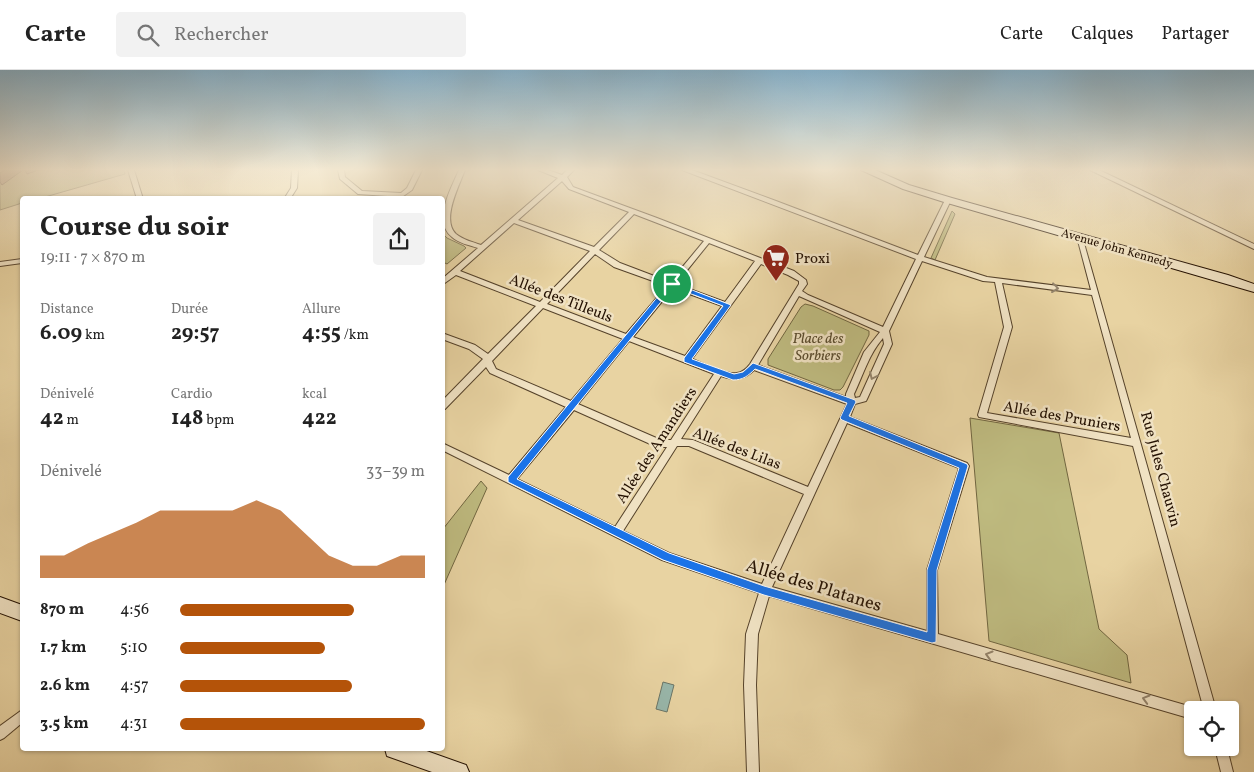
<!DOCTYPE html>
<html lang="fr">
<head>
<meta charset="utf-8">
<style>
  :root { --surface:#fff; --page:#f2f2f2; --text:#222; --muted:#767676; --line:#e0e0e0; --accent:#b45309 }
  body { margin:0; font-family:Vollkorn,serif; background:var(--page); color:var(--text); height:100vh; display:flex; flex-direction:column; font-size:19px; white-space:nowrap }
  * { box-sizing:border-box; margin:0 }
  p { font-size:16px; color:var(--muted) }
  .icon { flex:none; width:28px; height:28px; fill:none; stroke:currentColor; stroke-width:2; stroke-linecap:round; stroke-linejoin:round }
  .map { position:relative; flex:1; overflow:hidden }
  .side { position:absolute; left:20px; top:126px; width:425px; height:555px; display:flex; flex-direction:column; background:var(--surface); border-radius:5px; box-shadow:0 1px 4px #0004 }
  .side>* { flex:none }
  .tools { position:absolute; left:1184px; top:631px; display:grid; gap:10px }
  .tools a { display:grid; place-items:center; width:55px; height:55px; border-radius:5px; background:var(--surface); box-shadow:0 1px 4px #0004; font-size:25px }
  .pin { position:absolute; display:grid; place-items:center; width:42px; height:42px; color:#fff; margin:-21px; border:2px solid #fff; border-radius:50%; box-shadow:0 1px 5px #0007 }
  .round { display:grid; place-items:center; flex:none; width:52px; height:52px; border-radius:5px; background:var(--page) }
  .summary { display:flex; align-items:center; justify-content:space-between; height:85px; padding:0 20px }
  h1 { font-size:28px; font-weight:700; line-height:38px }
  .stats { display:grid; grid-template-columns:repeat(3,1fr); gap:8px; height:85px; padding:5px 20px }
  .stats div { display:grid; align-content:center }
  .stats b { font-size:21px; font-weight:700 }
  .stats small { font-size:14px; font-weight:400 }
  .stats p { font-size:14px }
  .chart { height:140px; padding:10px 20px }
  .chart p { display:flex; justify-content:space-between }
  .chart svg { width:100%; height:90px; margin-top:5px; fill:var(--accent); opacity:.7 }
  ul { padding:0 20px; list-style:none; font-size:16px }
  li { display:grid; grid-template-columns:80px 60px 1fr; align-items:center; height:38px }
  li i { height:12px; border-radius:6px; background:var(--accent) }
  header { display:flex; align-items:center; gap:30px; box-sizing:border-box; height:70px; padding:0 25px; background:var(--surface); border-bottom:1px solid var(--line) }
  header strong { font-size:24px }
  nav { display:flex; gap:28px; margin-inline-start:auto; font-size:18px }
  .search { width:350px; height:45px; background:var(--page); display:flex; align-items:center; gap:12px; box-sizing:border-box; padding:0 18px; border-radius:5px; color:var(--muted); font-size:19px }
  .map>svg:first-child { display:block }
</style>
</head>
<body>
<header>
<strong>Carte</strong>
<div class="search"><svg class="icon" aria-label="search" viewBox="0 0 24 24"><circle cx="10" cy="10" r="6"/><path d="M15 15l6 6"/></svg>Rechercher</div>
<nav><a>Carte</a><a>Calques</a><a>Partager</a></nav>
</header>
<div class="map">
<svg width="1254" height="702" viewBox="0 0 1254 702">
  <rect width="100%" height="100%" fill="#e8d3a2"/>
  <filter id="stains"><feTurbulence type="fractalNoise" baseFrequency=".004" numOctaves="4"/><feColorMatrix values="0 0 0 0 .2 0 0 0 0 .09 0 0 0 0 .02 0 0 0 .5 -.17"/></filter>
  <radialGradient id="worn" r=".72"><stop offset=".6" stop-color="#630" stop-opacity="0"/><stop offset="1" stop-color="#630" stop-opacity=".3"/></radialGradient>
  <g fill="#beba7f" stroke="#716640">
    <path d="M0,100H124L125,104L38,129H22V133L0,140Z"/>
    <path d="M952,141L955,144L935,190L931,188Z"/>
    <path d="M443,164L447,168L464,176L466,178L447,194L443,192Z"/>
    <path d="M805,234L813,236L869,261V265L843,317L840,320H834L768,295V289L801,237Z"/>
    <path d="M970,348L1059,363L1099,559L1127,585L1131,613L989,571Z"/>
    <path d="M481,411L487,418L443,517V459Z"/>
  </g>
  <path fill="#98b7ab" stroke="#6a7567" d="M663,612L674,615L667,642L656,639Z"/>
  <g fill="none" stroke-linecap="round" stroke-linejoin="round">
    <defs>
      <g id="minor">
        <path d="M128,100H134L143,129H137Z"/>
        <path d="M292,100H298L297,118L290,129H284L291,118Z"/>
        <path d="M338,100H344L345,107L362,121L401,123L407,118L416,100H422L412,120L402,127L358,124L340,109Z"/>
        <path d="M459,100H465C459,116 441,150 456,164C463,170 473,172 481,175L558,108L538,100H548L562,105L567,100H574L567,107L573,117L657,148L794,201L806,210L807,214L802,221L808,225L883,257L916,189L682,100H692L776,131L918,185L945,130L950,129L951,130L924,187L987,207L1091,220L1077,167L1078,166H1082L1216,640H1204L1133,376L979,347L978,345L1004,257L995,212L983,211L922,191L889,261L892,274L867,329L866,331L855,334L850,347L967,393L969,396L937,500L938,564L1192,637L1197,640H1192V649L769,526L758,564L756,615L759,702H747L744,615L746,564L759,523L662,490L442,380V373L509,405L566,337L490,303L486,297L445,339L442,340V331L483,289L469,279L442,269V263L475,275L488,284L536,236L456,205L442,215V209L478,178C469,175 458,173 452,167C432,151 451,119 459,100ZM562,111L569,119L629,142L594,177L518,150ZM634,144L704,171L670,212L620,193L599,180ZM514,153L590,181L540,232L460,201ZM709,173L755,191L725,232L676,214ZM595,184L614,197L667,216L626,264L547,234ZM761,194L788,205L799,211V214L750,294C747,298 743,302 737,303C726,305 703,293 692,289ZM1002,213L1092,225L1131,368L987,343L1012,257ZM673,218L722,236L685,286L633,267ZM799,226L880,262L864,282L846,324V327L758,295ZM543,238L623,269L571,331L496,299L492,291ZM883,268L884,274L860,327L855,328L854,324C863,305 869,284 883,268ZM629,271L714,304L671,370H661L578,334ZM754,300L847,334L808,417L693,370L681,369L721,306C734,311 744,310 754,300ZM574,340L657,377H667L615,457L517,409ZM847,353L959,398L927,500V561L772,517ZM677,376H689L804,424L762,514L669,483L623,461Z"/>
        <path d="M1090,100H1099L1254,174V179Z"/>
        <path d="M22,189V193L0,196V192Z"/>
        <path d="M22,640V653L4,668L0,670V656Z"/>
        <path d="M1215,678H1227L1233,702H1221Z"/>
      </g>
      <g id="secondary">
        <path d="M861,100H875L909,115L952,128L1228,205L1254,214V222L944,132L903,119Z"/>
        <path d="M0,527L22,535V551L0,543Z"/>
        <path d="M385,679H421L466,695L469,702H432L387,686Z"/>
      </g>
    </defs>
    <use href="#minor" stroke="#55422a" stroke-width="2"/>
    <use href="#secondary" stroke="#241102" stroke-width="2"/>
    <use href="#minor" fill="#f0e2c3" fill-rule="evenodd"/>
    <use href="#secondary" fill="#f0e2c3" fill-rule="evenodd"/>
  </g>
  <g fill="#97715e" stroke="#241102">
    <path d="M4,100H23L2,115L0,112V103Z"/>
    <path d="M25,100H38L27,104Z"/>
  </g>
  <defs><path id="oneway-chevron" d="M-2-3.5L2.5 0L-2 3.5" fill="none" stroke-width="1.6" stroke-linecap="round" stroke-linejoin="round" transform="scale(1.25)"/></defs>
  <g stroke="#94846c">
    <use href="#oneway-chevron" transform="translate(1055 218) rotate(7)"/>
    <use href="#oneway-chevron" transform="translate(873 306) rotate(115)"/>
    <use href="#oneway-chevron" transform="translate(989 585) rotate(-164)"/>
    <use href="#oneway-chevron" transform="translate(1146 629) rotate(-164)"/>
  </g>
  <linearGradient id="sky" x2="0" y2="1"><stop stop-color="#88b5d0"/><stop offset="0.5" stop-color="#f5ebd5"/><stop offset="1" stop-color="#f5ebd5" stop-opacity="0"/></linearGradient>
  <rect width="1254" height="199" fill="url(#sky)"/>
  <path fill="#1a73e8" stroke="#fff" fill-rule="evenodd" d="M669,213H674L731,235L692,289L734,304L743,302L753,293L855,330L856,332L849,346L967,394L968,396L937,500L936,572L932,573L764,525L663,490L508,412V407ZM673,217L723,236L684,288V292L733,310C743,310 748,306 755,299L847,333L840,348L842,350L959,398L927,500V562L764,516L669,483L517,409Z"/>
  <defs>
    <symbol id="supermarket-pin" viewBox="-11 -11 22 30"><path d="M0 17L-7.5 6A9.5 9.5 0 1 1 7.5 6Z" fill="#8f2418" stroke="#f0e2c3"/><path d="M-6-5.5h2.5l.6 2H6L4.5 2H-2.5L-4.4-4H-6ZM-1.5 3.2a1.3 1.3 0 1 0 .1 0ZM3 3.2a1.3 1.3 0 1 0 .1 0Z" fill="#fff"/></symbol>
  </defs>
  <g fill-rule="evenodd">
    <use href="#supermarket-pin" x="760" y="172" width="32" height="43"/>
  </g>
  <g text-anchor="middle" stroke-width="5" stroke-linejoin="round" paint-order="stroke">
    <g font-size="12" fill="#241102" stroke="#f0e2c3">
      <text transform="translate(1117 178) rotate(16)" y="4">Avenue John Kennedy</text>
    </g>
    <g font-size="15" fill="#241102" stroke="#f0e2c3" text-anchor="start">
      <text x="795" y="193">Proxi</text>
    </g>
    <g font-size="15" fill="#241102" stroke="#f0e2c3">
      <text transform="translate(561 228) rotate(21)" y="5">Allée des Tilleuls</text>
      <text transform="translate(1062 346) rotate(10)" y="5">Allée des Pruniers</text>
      <text transform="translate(656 375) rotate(-57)" y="5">Allée des Amandiers</text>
      <text transform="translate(737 378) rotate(21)" y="5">Allée des Lilas</text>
      <text transform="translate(1161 399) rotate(75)" y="5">Rue Jules Chauvin</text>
    </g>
    <g font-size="15" font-style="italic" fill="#5a4c2e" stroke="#f0e2c3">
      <text x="818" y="273">Place des<tspan x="818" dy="17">Sorbiers</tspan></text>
    </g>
    <g font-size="18" fill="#241102" stroke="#f0e2c3">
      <text transform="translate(814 515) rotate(17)" y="6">Allée des Platanes</text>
    </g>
  </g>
  <rect width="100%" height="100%" filter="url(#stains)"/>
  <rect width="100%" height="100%" fill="url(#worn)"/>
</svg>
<div class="tools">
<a><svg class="icon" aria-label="locate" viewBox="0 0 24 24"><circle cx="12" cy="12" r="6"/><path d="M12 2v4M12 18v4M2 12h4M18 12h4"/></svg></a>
</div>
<div class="pin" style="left:672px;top:214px;background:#1e9e55"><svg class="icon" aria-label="arrive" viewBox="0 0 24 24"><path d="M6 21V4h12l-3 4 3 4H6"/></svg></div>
<section class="side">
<div class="summary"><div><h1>Course du soir</h1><p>19:11 · 7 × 870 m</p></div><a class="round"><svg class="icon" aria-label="share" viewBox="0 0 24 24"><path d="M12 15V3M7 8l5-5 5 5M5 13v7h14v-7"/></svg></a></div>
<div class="stats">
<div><p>Distance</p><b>6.09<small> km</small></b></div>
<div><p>Durée</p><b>29:57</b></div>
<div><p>Allure</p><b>4:55<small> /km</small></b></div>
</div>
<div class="stats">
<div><p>Dénivelé</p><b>42<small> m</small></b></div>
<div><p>Cardio</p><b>148<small> bpm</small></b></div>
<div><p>kcal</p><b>422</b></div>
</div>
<div class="chart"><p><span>Dénivelé</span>33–39 m</p>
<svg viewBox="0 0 160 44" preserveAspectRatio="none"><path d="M0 44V33L10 33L20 27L30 22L40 17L50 11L60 11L70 11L80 11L90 6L100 11L110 22L120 33L130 38L140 38L150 33L160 33V44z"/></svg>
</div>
<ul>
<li><b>870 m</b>4:56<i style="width:71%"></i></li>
<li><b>1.7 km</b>5:10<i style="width:59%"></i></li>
<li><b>2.6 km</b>4:57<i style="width:70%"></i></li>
<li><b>3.5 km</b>4:31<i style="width:100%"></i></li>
</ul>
</section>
</div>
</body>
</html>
